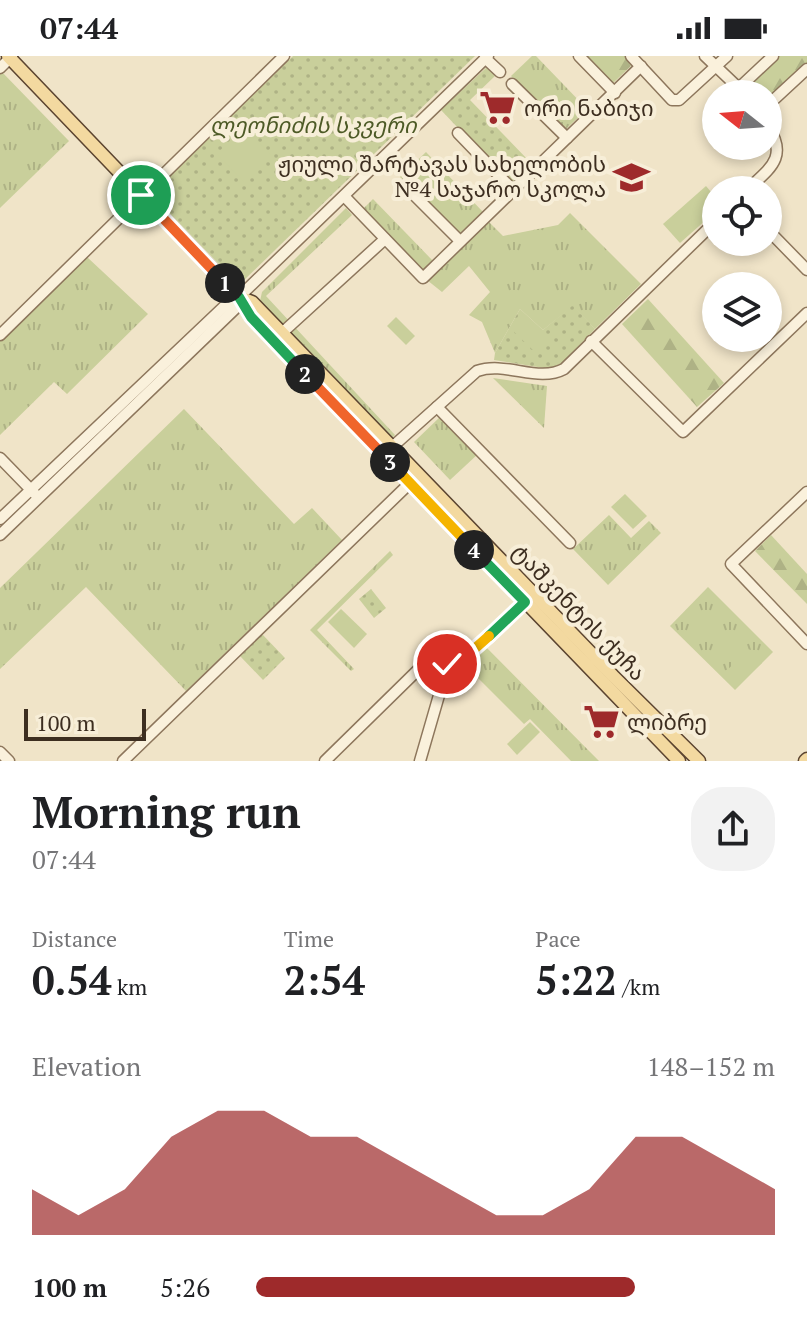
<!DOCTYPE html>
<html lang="en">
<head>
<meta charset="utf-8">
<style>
  :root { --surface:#fff; --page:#f2f2f2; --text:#202124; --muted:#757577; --accent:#9e2a2b }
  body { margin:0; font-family:"PT Serif","Noto Sans Georgian",serif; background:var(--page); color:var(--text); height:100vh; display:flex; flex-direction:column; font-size:30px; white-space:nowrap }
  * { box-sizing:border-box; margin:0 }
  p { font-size:26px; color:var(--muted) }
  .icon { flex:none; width:44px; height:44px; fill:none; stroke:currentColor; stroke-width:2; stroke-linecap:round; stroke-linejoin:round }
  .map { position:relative; height:705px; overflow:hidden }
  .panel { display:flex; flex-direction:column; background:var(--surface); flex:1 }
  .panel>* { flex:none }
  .needle { width:52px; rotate:287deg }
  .controls { position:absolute; left:702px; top:24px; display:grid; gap:16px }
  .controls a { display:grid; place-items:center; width:80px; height:80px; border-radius:50%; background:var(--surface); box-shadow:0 4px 12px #0003; font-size:40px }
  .scale { position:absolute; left:24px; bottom:20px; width:122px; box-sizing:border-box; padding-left:8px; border:4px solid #3d2e20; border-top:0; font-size:22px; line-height:28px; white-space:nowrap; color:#3d2e20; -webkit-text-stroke:6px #f7eed8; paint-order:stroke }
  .pin { position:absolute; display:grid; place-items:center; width:68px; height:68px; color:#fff; margin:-34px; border:4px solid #fff; border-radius:50%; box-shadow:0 2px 8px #0007 }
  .km { position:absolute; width:40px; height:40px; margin:-20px; border-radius:50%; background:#222; color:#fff; font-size:22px; line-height:40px; text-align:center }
  .round { display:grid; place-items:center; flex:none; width:84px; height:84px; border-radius:32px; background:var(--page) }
  .summary { display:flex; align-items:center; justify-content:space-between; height:136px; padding:0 32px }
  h1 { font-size:44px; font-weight:700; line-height:60px }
  .stats { display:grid; grid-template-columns:repeat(3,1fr); gap:12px; height:136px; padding:8px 32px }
  .stats div { display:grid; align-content:center }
  .stats b { font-size:40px; font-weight:700 }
  .stats small { font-size:22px; font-weight:400 }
  .stats p { font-size:22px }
  .chart { height:224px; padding:16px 32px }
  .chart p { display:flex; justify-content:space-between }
  .chart svg { width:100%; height:144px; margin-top:8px; fill:var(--accent); opacity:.7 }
  ul { padding:0 32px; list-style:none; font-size:26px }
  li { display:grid; grid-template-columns:128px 96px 1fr; align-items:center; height:60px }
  li i { height:20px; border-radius:10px; background:var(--accent) }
  .status { display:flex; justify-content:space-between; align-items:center; height:56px; padding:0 40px; background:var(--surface); direction:ltr }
  .status svg { height:22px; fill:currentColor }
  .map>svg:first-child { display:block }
</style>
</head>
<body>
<div class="status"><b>07:44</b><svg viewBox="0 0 49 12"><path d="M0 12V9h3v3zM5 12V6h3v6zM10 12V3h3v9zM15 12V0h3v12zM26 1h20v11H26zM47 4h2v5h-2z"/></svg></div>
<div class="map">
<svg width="807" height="705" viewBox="0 0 807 705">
  <defs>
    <pattern id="grass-tufts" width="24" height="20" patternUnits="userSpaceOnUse" patternTransform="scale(2)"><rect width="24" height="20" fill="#c9cf9b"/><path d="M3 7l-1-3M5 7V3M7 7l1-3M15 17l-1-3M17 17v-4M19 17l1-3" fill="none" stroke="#aeb285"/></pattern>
    <pattern id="forest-firs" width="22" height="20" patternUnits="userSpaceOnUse" patternTransform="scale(2)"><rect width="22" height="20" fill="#c9cf9b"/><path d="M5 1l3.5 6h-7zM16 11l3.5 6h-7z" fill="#aeb285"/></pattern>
    <pattern id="park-dots" width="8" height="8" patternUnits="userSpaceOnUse" patternTransform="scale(2)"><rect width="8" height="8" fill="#c9cf9b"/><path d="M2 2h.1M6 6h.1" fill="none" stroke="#aeb285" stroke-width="1.8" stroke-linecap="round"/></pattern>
  </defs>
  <rect width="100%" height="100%" fill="#f0e4c8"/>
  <g fill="url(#grass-tufts)">
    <path d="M532,0H536L587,53L564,75L511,20Z"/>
    <path d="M0,14L69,85L0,152Z"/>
    <path d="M426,96L483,156L457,180L400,121Z"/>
    <path d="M373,143L434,206L422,217L361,155Z"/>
    <path d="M346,152L352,159L266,240L395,379L390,384L330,316L260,245L262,236Z"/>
    <path d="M570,157L641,228L595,273L573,250L543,274L520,253L495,297L482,266L469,259L490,236L469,210L442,236L427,224L488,165L503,180L558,169Z"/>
    <path d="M87,201L148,258L67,338L54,326L0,379V285Z"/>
    <path d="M493,322L547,330L544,372Z"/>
    <path d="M184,353L294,468L312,452L342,484L186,635L86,531L0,613V532Z"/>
    <path d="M442,359L478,398L450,424L414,386Z"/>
    <path d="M609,459L631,482L649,465L661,477L608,529L573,493Z"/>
    <path d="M390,495L393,499L317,574L354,613L351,615L310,574Z"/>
    <path d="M708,531L773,596L735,634L670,570Z"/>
    <path d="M481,586L599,705H571L530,663L524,668L462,606Z"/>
  </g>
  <g fill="url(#forest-firs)">
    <path d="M584,0H625L633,8L611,29Z"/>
    <path d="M776,0H807V9L768,46V38H756L747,28Z"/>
    <path d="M648,243L724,327L697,351L622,268Z"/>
    <path d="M771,479L807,518V548L755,495Z"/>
  </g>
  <g fill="url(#park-dots)">
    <path d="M293,0H475L239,229L151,138Z"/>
    <path d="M487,11L495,20L470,44L532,108L511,128L441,54Z"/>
    <path d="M573,249L595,273L562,307L554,311L544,312L494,304L495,297L520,253L543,274Z"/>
    <path d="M371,533L386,552L374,562L359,543Z"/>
    <path d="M262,578L285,602L263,624L240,600Z"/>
  </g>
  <g fill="#c9cf9b">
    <path d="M244,71L271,99L244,126L217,98Z"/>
    <path d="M706,130L716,142V155L680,187L663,168Z"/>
    <path d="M525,259L551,285L538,299L511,273Z"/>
    <path d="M396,261L415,280L406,289L387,270Z"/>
    <path d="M625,438L647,460L633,473L611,451Z"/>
    <path d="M341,553L367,578L354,592L328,566Z"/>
    <path d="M749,593L762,607L735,631L723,618Z"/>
    <path d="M530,666L540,676L517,699L507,688Z"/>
  </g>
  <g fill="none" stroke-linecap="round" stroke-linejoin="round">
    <defs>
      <g id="minor">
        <path d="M579,0L615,37"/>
        <path d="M631,0L672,44H679L727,0"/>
        <path d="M705,0L745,38"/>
        <path d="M485,2L500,16"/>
        <path d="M0,12L12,0"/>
        <path d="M512,28L567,82"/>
        <path d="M740,31L773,0"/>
        <path d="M768,49L807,13"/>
        <path d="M458,77L513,134"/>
        <path d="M404,129L460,185"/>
        <path d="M747,134C769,113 789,102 768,70"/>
        <path d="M344,140L423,222L641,10"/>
        <path d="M768,174L807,214"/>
        <path d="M283,276L385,183"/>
        <path d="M0,279L284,0"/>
        <path d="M591,285L683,376L807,257"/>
        <path d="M437,351L570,487"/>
        <path d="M391,392L477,315C506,305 538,327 564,313L716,165"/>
        <path d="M0,402L35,438"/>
        <path d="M807,436L731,508L807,588"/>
        <path d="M0,463L230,245L239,241L488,0"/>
        <path d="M0,479L236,252L239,241"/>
        <path d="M0,696L9,705"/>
        <path d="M123,705L410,427"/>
        <path d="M325,705L426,606L437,604L454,611"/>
        <path d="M420,705L444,622L532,541"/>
      </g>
      <g id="major">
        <path d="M8,0L239,241L251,261L679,705"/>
        <path d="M239,241L252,246L613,620L699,705"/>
        <path d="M805,705L807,703"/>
      </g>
    </defs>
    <use href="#minor" stroke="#8d765c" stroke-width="13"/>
    <use href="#major" stroke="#5b4430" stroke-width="15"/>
    <use href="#minor" stroke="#faf1dc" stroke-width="10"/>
    <use href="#major" stroke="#f3d9a0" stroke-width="12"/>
  </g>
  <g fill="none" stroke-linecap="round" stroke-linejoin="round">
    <defs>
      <path id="split-1" d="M141,139L225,227"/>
      <path id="split-2" d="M225,227L239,241L251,261L305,318"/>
      <path id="split-3" d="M305,318L390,406"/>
      <path id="split-4" d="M390,406L474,494"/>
      <path id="split-5" d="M474,494L525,546L489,580"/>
      <path id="split-6" d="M447,608L454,611L489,580"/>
    </defs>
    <use href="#split-1" stroke="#fff" stroke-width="16"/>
    <use href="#split-2" stroke="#fff" stroke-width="16"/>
    <use href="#split-3" stroke="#fff" stroke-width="16"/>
    <use href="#split-4" stroke="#fff" stroke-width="16"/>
    <use href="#split-5" stroke="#fff" stroke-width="16"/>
    <use href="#split-6" stroke="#fff" stroke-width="16"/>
    <use href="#split-1" stroke="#f0652b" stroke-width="10"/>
    <use href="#split-2" stroke="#22a559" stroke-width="10"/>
    <use href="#split-3" stroke="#f0652b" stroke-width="10"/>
    <use href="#split-4" stroke="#f5b400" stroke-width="10"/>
    <use href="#split-5" stroke="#22a559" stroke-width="10"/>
    <use href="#split-6" stroke="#f5b400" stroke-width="10"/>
  </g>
  <defs>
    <symbol id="supermarket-bare" viewBox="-9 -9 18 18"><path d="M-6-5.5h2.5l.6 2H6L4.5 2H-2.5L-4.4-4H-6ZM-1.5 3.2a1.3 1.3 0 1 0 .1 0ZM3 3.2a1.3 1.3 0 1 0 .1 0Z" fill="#9e2a2b" stroke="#f7eed8" stroke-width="2.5" paint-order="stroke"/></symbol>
    <symbol id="school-bare" viewBox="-9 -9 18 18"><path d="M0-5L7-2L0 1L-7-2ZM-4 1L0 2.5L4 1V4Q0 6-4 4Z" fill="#9e2a2b" stroke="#f7eed8" stroke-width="2.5" paint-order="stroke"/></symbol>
  </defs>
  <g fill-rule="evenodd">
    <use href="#supermarket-bare" x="472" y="26" width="51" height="51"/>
    <use href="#school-bare" x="606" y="96" width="51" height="51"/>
    <use href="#supermarket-bare" x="576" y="640" width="51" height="51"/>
  </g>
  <g text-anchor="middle" stroke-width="8" stroke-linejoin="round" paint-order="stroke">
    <g font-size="22" fill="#3d2e20" stroke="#f7eed8" text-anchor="start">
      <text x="524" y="60">ორი ნაბიჯი</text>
      <text x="606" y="116" text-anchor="end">ჟიული შარტავას სახელობის<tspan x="606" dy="25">№4 საჯარო სკოლა</tspan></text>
      <text x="627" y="674">ლიბრე</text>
    </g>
    <g font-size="22" font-style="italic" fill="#4d5a26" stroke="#f7eed8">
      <text x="313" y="77">ლეონიძის სკვერი</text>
    </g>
    <g font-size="22" fill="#3d2e20" stroke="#f7eed8">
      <text transform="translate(579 556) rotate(46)" y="8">ტაშკენტის ქუჩა</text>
    </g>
  </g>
</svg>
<div class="controls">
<a><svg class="needle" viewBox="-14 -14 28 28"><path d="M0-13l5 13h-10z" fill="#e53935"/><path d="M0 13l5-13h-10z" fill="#757577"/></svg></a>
<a><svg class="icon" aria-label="locate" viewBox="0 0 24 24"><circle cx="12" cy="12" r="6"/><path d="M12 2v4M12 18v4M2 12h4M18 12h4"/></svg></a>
<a><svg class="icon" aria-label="layers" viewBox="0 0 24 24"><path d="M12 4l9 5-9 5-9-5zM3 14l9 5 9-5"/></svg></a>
</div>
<div class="scale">100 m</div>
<div class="pin" style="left:141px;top:139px;background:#1e9e55"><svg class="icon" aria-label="arrive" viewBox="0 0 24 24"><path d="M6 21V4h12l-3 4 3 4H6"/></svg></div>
<div class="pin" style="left:447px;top:608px;background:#d93025"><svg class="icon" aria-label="check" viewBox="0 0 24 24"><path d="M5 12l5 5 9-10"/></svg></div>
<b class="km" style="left:225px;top:227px">1</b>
<b class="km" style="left:305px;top:318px">2</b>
<b class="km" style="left:390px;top:406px">3</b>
<b class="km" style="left:474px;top:494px">4</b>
</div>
<section class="panel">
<div class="summary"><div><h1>Morning run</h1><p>07:44</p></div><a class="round"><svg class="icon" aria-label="share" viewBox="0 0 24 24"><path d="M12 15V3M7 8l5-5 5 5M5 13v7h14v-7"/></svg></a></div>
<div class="stats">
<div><p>Distance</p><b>0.54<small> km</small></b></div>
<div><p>Time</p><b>2:54</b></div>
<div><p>Pace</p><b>5:22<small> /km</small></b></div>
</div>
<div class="chart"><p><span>Elevation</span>148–152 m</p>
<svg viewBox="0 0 160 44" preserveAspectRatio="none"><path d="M0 44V30L10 38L20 30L30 14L40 6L50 6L60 14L70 14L80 22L90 30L100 38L110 38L120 30L130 14L140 14L150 22L160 30V44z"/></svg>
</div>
<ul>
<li><b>100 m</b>5:26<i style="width:73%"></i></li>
</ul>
</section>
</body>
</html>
